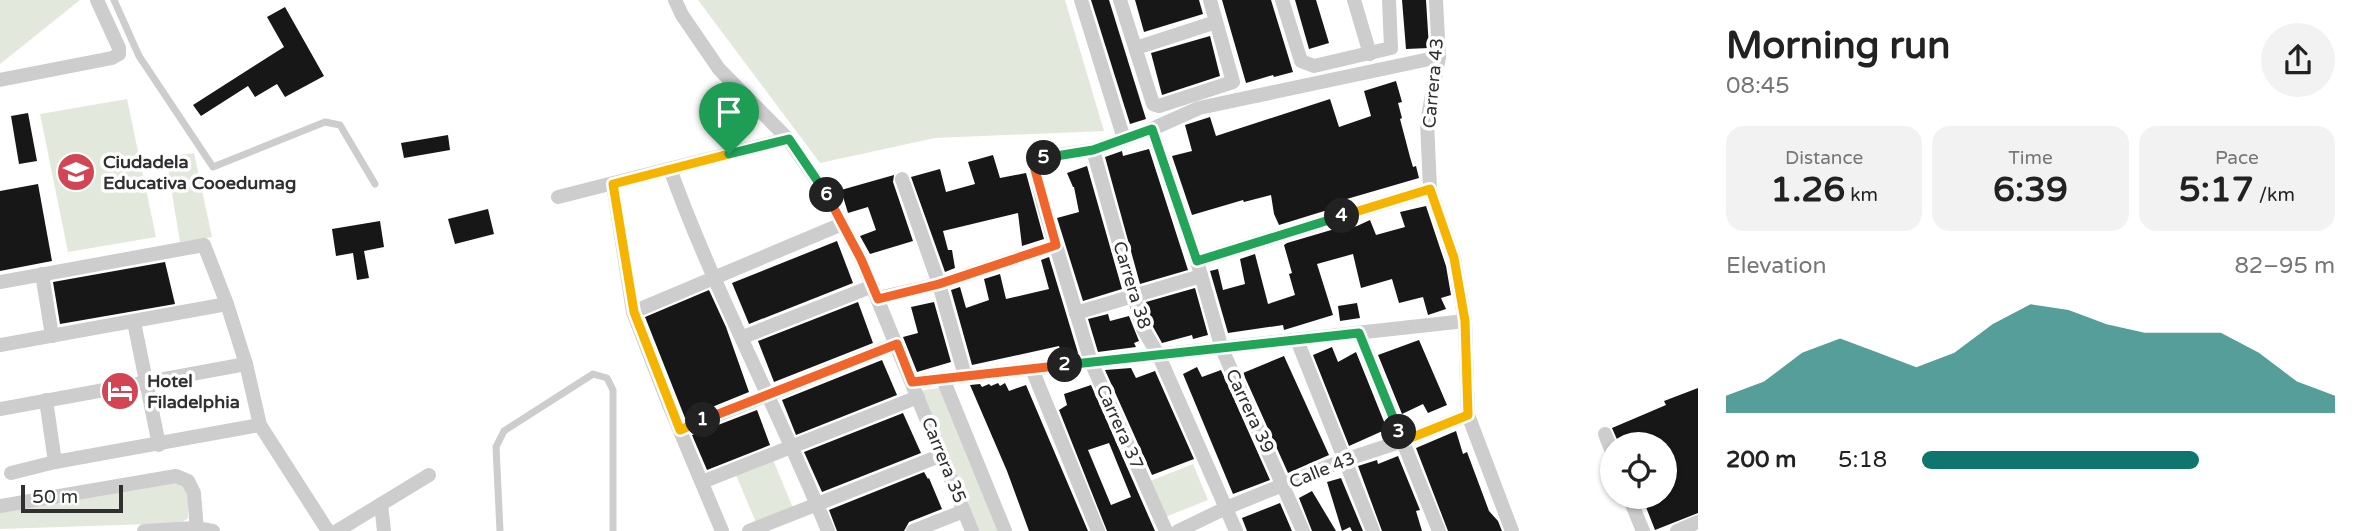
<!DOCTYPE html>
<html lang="en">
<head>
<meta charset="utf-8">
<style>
  :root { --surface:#fff; --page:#f2f2f2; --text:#222; --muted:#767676; --accent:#0f766e }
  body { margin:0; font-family:"Varela Round",sans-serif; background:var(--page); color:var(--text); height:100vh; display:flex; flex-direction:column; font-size:26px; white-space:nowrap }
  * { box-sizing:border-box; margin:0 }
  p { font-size:23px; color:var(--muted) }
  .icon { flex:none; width:38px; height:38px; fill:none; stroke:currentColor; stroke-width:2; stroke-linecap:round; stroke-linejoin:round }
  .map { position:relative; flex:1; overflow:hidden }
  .drawer { display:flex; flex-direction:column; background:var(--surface); width:665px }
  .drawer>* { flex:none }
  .controls { position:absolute; left:1600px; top:432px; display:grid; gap:14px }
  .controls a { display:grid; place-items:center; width:77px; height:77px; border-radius:50%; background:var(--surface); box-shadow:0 2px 5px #0004; font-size:35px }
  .scale { position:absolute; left:21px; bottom:18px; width:102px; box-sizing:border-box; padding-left:7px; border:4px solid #303030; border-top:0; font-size:19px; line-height:24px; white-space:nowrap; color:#303030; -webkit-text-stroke:5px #fff; paint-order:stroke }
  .pin { position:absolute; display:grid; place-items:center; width:60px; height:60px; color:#fff; margin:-72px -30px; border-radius:50% 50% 50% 0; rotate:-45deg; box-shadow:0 0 7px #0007 }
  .pin .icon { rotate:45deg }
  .km { position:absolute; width:35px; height:35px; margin:-18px; border-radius:50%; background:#222; color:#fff; font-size:19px; line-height:35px; text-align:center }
  .round { display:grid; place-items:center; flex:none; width:74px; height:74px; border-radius:37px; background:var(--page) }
  .overview { display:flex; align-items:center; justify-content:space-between; height:119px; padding:0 28px }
  h1 { font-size:38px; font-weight:800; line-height:52px }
  .metrics { display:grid; grid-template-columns:repeat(3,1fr); gap:10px; height:119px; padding:7px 28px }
  .metrics div { display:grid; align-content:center; border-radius:18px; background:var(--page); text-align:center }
  .metrics b { font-size:35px; font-weight:800 }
  .metrics small { font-size:19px; font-weight:400 }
  .metrics p { font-size:19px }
  .chart { height:196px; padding:14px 28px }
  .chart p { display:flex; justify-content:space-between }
  .chart svg { width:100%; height:126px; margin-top:7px; fill:var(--accent); opacity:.7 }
  ul { padding:0 28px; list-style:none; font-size:23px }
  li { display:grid; grid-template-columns:112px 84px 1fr; align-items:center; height:52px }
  li i { height:18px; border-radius:9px; background:var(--accent) }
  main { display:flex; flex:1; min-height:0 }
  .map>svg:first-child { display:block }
</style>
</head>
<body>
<main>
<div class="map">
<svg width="1698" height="531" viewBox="0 0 1698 531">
  <rect width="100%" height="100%" fill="#fff"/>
  <g fill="#e3e8dc">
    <path d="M0,0H80L0,64Z"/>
    <path d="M698,0H1065L1104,131L935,138L820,163Z"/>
    <path d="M127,99L156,237L68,252L40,114Z"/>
    <path d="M194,153L212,237L180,242L166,157Z"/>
    <path d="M944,387L1004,531H975L919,391Z"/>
    <path d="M773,460L794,510L757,525L736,475Z"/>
    <path d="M1193,464L1208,500L1165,517L1150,481Z"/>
    <path d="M179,482L188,491V518L181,523L0,529V511Z"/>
  </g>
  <g fill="#171717" fill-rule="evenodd">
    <path d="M1091,0H1109L1146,119L1130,124Z"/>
    <path d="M1135,0H1199L1203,14L1144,32Z"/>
    <path d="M1222,0H1271L1293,72L1274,77L1273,75L1246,83Z"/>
    <path d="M1295,0H1316L1329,43L1309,49Z"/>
    <path d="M1402,0H1426L1429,48L1406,49Z"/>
    <path d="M285,7L324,76L285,97L277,84L255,97L248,86L201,116L193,105L284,47L267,17Z"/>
    <path d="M1210,36L1220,76L1162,95L1151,53Z"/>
    <path d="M1396,81L1402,102L1398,103L1402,118L1400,119L1410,157L1413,167L1416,166L1419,178L1333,203L1334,208L1279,225L1274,214L1271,195L1244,202L1243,200L1192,215L1172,156L1192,151L1185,125L1210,117L1216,136L1330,99L1339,127L1371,116L1364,91Z"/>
    <path d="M28,113L37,161L19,164L11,116Z"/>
    <path d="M448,135L450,150L404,158L401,143Z"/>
    <path d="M1149,149L1188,270L1140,284L1105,157L1122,151L1123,156Z"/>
    <path d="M993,155L1000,178L1026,173L1044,239L1022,246L1018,213L943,231L948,250H952L955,268L945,272L911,177L940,169L946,192L975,184L968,162Z"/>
    <path d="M1087,166L1122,289L1083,301L1057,218L1079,212L1074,187H1073L1067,173Z"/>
    <path d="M894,175L893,182L913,241L870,254L860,236L876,230L868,207L848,213L841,190Z"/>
    <path d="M38,184L52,261L0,271V191Z"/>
    <path d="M1426,206L1446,266L1451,295L1441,298L1446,309L1428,315L1423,297L1399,303L1392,279L1361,288L1353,254L1317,264L1333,315L1284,330L1283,325L1228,333L1210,271L1218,269L1223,290L1245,284L1240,259L1255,254L1268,304L1295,295L1289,274L1292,273L1284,245L1287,243L1338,228V231L1357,226L1370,220L1376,235L1405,227L1400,212Z"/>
    <path d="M488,209L494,234L455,244L448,219Z"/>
    <path d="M380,221L384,247L364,251L369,278L357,280L353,253L336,256L332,229Z"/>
    <path d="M837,241L853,283L749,324L732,283Z"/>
    <path d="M1049,257L1078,353L1062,355L1059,346L972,365L951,290L960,287L966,308L989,300L984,279L1000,274L1006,299L1049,289L1041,260Z"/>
    <path d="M165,262L175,304L60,324L53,282Z"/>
    <path d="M1195,288L1208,335L1193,339L1192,335L1162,343L1152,325L1146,302Z"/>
    <path d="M709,290L726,327L749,392L685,418L645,317Z"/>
    <path d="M858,302L873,343L774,382L758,341Z"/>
    <path d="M934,302L951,362L917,372L903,337L918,333L911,307Z"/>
    <path d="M1357,303L1360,318L1340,321L1338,306Z"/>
    <path d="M1108,314L1110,321L1129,316L1139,341L1134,343L1136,347L1098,352L1088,319Z"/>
    <path d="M1419,340L1447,405L1428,413L1423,404L1402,414L1378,355Z"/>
    <path d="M1332,347L1338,362L1356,352L1387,429L1349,446L1313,355Z"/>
    <path d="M1284,356L1329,455L1288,473L1243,373Z"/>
    <path d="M882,360L897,395L796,435L782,400Z"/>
    <path d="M1197,367L1202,377L1221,370L1270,480L1233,494L1183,374Z"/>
    <path d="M1131,368L1136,378L1155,371L1194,459L1152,475L1105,370Z"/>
    <path d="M998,383L1000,386L1005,383L1009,391L1026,385L1088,531H1029L1007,471L970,385L980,384L982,387L989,384L991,386Z"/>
    <path d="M1091,385L1155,531H1107L1059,410L1067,405L1064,394ZM1109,443L1131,497L1111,505L1088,450Z"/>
    <path d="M1698,388V513L1655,530L1642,497H1664V444H1619L1612,428L1666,405L1664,401Z"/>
    <path d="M757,410L770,445L707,470L692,435Z"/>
    <path d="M903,413L921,453L822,492L804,452Z"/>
    <path d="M1456,431L1463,454L1467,452L1489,511L1498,521L1502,531H1448L1416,448Z"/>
    <path d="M1398,456L1420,510L1416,511L1422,531H1382L1358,466L1377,460L1378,464Z"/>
    <path d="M924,472L928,479L929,478L942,509L909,522L904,531H837L829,510Z"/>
    <path d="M1341,478L1363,531H1352L1350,527L1342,531L1327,482Z"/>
    <path d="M1312,491L1336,531H1312L1299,498Z"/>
    <path d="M1280,503L1292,531H1247L1242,518Z"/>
  </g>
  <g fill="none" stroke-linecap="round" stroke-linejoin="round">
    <g stroke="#cdcdcd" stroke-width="7">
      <path d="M114,0L139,56L213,167L325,122L340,125L375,184"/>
      <path d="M500,531L496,447L504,431L593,374L607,378L613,390V531"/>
    </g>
    <g stroke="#cdcdcd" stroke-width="14">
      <path d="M675,0L682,15L719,69L788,139L827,195L861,259L972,531"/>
      <path d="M1081,0L1124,139"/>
      <path d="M1120,0L1153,104L1159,106L1233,82L1210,0"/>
      <path d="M1282,0L1301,61L1314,66L1391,48L1389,0"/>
      <path d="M1354,0L1370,54"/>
      <path d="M1436,0L1439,57L1427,122L1430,189L1454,258L1465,321L1468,415L1512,531"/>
      <path d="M1136,48L1216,22"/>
      <path d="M0,80L112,58L119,54V48L97,0"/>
      <path d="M1152,129L1197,261L1222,349L1303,531"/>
      <path d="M1093,150L1143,329L1159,356L1236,531"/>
      <path d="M670,169C715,293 778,409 828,531"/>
      <path d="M902,179L939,284L965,376"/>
      <path d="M613,184L633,312L667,400L722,531"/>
      <path d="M558,197L788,139"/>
      <path d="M1197,261L1430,189"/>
      <path d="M42,274L52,336"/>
      <path d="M0,282L204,245L227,304L246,364L260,425L328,531"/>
      <path d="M878,298L939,284L1056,245"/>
      <path d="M633,312L842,224"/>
      <path d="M1076,313L1201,276"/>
      <path d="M134,322L159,445"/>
      <path d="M1359,333L1439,531"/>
      <path d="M743,337L873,286"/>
      <path d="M1297,340L1373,531"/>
      <path d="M0,345L227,304"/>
      <path d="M1032,369L1098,531"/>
      <path d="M943,379L1005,531"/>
      <path d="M912,382L1465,321"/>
      <path d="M46,400L55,462"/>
      <path d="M0,409L246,364"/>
      <path d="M680,430L896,344"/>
      <path d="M1605,434L1612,452"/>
      <path d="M11,473L55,462L260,425"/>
      <path d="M702,482L918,397"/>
      <path d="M1629,497L1643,531"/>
      <path d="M381,504L384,531"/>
      <path d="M0,506L176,476L188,481L194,493L197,531"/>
      <path d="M144,531L196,528L213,531"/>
      <path d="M337,531L429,475"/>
      <path d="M749,531L942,455"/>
      <path d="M913,531L964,511"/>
      <path d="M1166,531L1091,362L1043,203L1033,159L1093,150L1152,129L1199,108L1439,57"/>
      <path d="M1178,531L1226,508L1344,460L1403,441L1468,415"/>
      <path d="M1677,531L1698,522"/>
    </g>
  </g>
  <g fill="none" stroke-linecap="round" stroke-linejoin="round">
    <defs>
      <path id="split-1" d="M703,420L680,430L634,312L613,184L729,154"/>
      <path id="split-2" d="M703,420L897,344L912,382L1065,365"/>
      <path id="split-3" d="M1065,365L1359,333L1399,432"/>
      <path id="split-4" d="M1342,216L1430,189L1454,258L1465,321L1468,415L1403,441L1399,432"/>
      <path id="split-5" d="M1044,158L1093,150L1152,129L1197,261L1342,216"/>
      <path id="split-6" d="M827,195L861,259L878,299L939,284L1056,245L1032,159L1044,158"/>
      <path id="split-7" d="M729,154L789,139L827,195"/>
    </defs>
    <use href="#split-1" stroke="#fff" stroke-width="14"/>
    <use href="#split-2" stroke="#fff" stroke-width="14"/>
    <use href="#split-3" stroke="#fff" stroke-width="14"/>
    <use href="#split-4" stroke="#fff" stroke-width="14"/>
    <use href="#split-5" stroke="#fff" stroke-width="14"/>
    <use href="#split-6" stroke="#fff" stroke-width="14"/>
    <use href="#split-7" stroke="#fff" stroke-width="14"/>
    <use href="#split-1" stroke="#f5b400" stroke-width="9"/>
    <use href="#split-2" stroke="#f0652b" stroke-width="9"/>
    <use href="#split-3" stroke="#22a559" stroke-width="9"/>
    <use href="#split-4" stroke="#f5b400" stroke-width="9"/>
    <use href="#split-5" stroke="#22a559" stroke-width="9"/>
    <use href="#split-6" stroke="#f0652b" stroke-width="9"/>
    <use href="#split-7" stroke="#22a559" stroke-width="9"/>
  </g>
  <defs>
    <symbol id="school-disc" viewBox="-11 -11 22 22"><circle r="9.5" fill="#d44554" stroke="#fff"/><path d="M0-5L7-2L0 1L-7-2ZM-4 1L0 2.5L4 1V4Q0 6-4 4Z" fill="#fff"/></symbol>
    <symbol id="hotel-disc" viewBox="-11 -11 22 22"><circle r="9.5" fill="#d44554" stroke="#fff"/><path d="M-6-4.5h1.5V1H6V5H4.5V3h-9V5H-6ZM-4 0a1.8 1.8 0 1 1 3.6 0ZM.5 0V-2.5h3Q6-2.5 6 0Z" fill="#fff"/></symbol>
  </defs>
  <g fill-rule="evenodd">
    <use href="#school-disc" x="54" y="150" width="44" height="44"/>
    <use href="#hotel-disc" x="98" y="369" width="44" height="44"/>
  </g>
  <g text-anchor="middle" stroke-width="7" stroke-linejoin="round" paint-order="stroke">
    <g font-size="18" fill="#303030" stroke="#fff">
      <text transform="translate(1433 83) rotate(-85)" y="6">Carrera 43</text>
      <text transform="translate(1132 285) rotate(73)" y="6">Carrera 38</text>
      <text transform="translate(1250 411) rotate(65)" y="6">Carrera 39</text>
      <text transform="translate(1120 427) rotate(66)" y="6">Carrera 37</text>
      <text transform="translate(944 460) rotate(68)" y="6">Carrera 35</text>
      <text transform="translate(1322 470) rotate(-22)" y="6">Calle 43</text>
    </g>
    <g font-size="18" font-weight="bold" fill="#303030" stroke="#fff" text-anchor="start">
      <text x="103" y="168">Ciudadela<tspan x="103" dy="21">Educativa Cooedumag</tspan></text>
      <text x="147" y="387">Hotel<tspan x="147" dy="21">Filadelphia</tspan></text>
    </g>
  </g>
</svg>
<div class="controls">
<a><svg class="icon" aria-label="locate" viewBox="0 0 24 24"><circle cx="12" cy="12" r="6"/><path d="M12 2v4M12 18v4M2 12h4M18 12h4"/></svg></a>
</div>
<div class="scale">50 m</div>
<div class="pin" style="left:729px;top:154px;background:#1e9e55"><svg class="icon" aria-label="arrive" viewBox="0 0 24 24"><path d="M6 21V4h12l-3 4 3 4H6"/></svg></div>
<b class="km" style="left:703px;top:420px">1</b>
<b class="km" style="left:1065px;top:365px">2</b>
<b class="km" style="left:1399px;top:432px">3</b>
<b class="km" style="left:1342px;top:216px">4</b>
<b class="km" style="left:1044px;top:158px">5</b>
<b class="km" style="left:827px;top:195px">6</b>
</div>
<section class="drawer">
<div class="overview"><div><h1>Morning run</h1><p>08:45</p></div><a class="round"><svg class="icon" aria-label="share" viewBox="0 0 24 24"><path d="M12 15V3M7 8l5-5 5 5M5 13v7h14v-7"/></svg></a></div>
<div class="metrics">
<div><p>Distance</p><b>1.26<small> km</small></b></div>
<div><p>Time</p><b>6:39</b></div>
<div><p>Pace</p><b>5:17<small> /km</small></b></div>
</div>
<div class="chart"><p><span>Elevation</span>82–95 m</p>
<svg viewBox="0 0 160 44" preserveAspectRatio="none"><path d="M0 44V38L10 33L20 23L30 18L40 23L50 28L60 23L70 13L80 6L90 8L100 13L110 16L120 16L130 16L140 23L150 33L160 38V44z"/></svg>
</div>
<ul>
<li><b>200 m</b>5:18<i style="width:67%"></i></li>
</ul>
</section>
</main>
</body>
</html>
